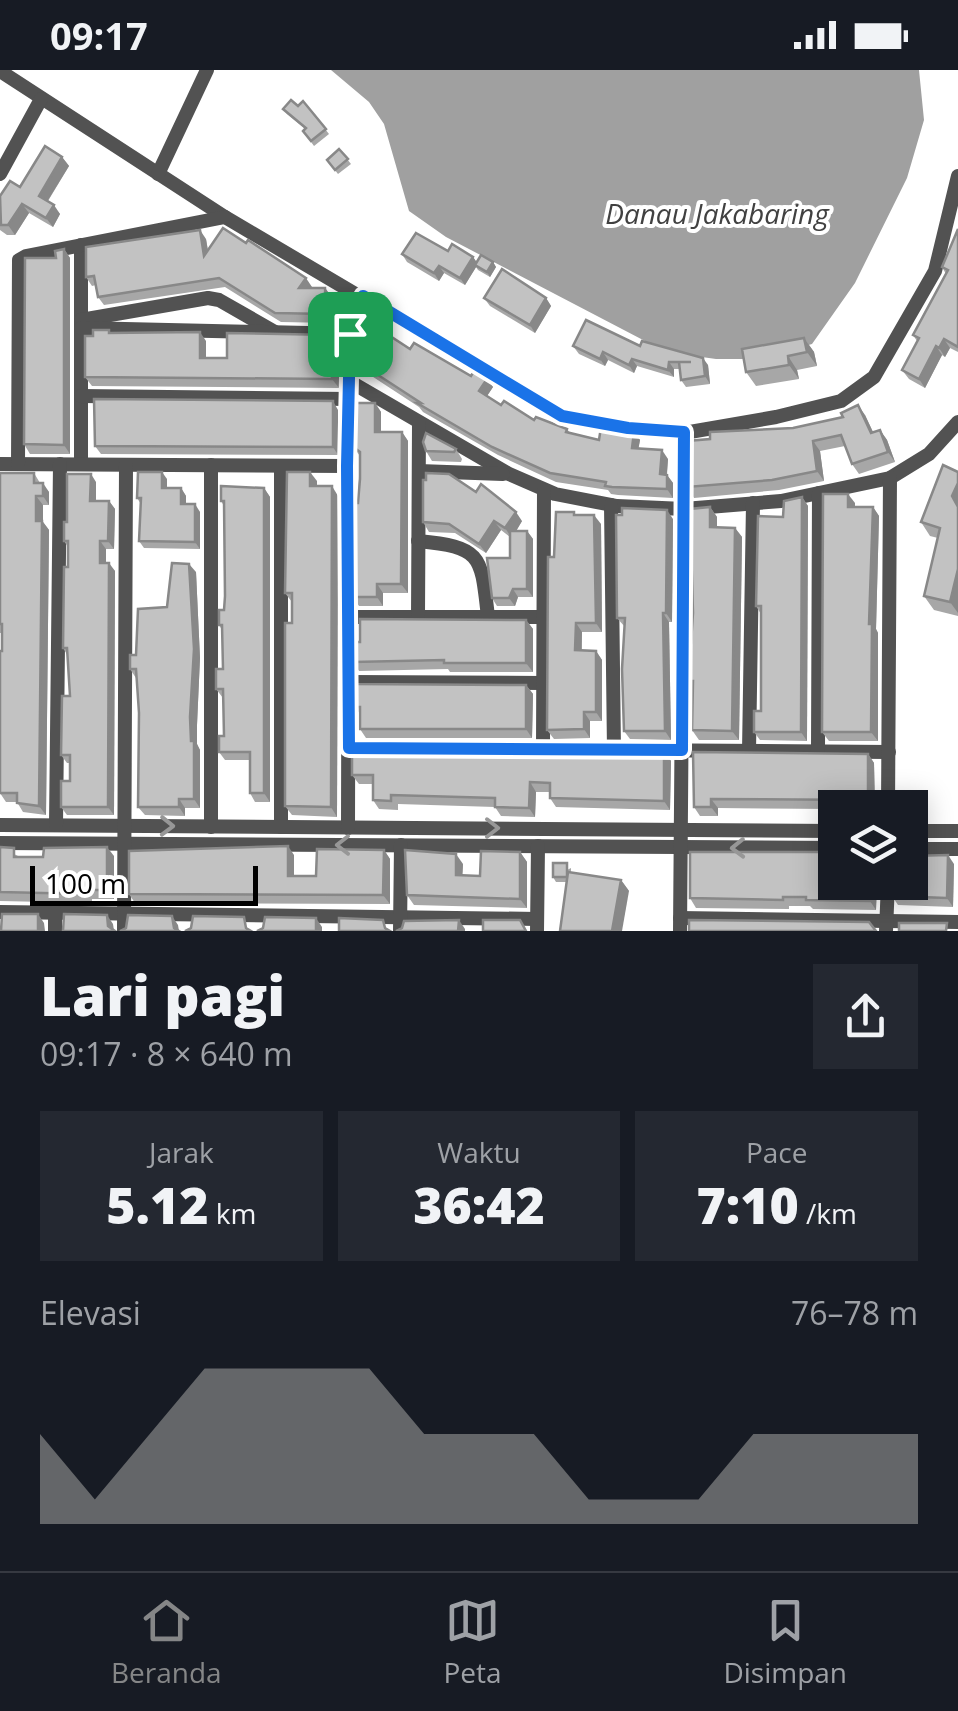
<!DOCTYPE html>
<html lang="id">
<head>
<meta charset="utf-8">
<style>
  :root { --surface:#171b24; --page:#242831; --text:#f1f3f6; --muted:#9ea1a6; --line:#363941; --accent:#858687 }
  body { margin:0; font-family:"Open Sans",sans-serif; background:var(--page); color:var(--text); height:100vh; display:flex; flex-direction:column; font-size:38px; white-space:nowrap }
  * { box-sizing:border-box; margin:0 }
  p { font-size:32px; color:var(--muted) }
  .icon { flex:none; width:55px; height:55px; fill:none; stroke:currentColor; stroke-width:2; stroke-linecap:round; stroke-linejoin:round }
  .map { position:relative; height:861px; overflow:hidden }
  .sheet { display:flex; flex-direction:column; background:var(--surface); flex:1 }
  .sheet>* { flex:none }
  .buttons { position:absolute; left:818px; top:720px; display:grid; gap:20px }
  .buttons a { display:grid; place-items:center; width:110px; height:110px; border-radius:0px; background:var(--surface); box-shadow:0 5px 25px #0003; font-size:50px }
  .scale { position:absolute; left:30px; bottom:25px; width:228px; box-sizing:border-box; padding-left:10px; border:5px solid #000; border-top:0; font-size:28px; line-height:35px; white-space:nowrap; color:#000; -webkit-text-stroke:8px #fff; paint-order:stroke }
  .pin { position:absolute; display:grid; place-items:center; width:85px; height:85px; color:#fff; margin:-42px; border-radius:20px; box-shadow:0 5px 15px #0006 }
  .round { display:grid; place-items:center; flex:none; width:105px; height:105px; border-radius:0px; background:var(--page) }
  .overview { display:flex; align-items:center; justify-content:space-between; height:170px; padding:0 40px }
  h1 { font-size:55px; font-weight:800; line-height:75px }
  .figures { display:grid; grid-template-columns:repeat(3,1fr); gap:15px; height:170px; padding:10px 40px }
  .figures div { display:grid; align-content:center; border-radius:0px; background:var(--page); text-align:center }
  .figures b { font-size:50px; font-weight:800 }
  .figures small { font-size:28px; font-weight:400 }
  .figures p { font-size:28px }
  .chart { height:280px; padding:20px 40px }
  .chart p { display:flex; justify-content:space-between }
  .chart svg { width:100%; height:180px; margin-top:10px; fill:var(--accent); opacity:.7 }
  .status { display:flex; justify-content:space-between; align-items:center; height:70px; padding:0 50px; background:var(--surface); direction:ltr }
  .status svg { height:28px; fill:currentColor }
  .dock { display:flex; justify-content:space-around; align-items:center; height:140px; border-top:2px solid var(--line); background:var(--surface); font-size:28px; color:var(--muted) }
  .dock a { display:grid; justify-items:center; gap:5px }
  .dock .selected { color:var(--accent) }
  .map>svg:first-child { display:block }
</style>
</head>
<body>
<div class="status"><b>09:17</b><svg viewBox="0 0 49 12"><path d="M0 12V9h3v3zM5 12V6h3v6zM10 12V3h3v9zM15 12V0h3v12zM26 1h20v11H26zM47 4h2v5h-2z"/></svg></div>
<div class="map">
<svg width="958" height="861" viewBox="0 0 958 861">
  <rect width="100%" height="100%" fill="#fff"/>
  <path fill="#a0a0a0" d="M331,0H919L924,50L907,108L855,213L812,274L761,289H716L666,282L446,167L409,141L384,54L369,32Z"/>
  <g fill="none" stroke-linecap="round" stroke-linejoin="round">
    <g stroke="#525252" stroke-width="14">
      <path d="M0,1L225,147L562,346L628,359L684,363L776,347L841,331L874,307L935,201L958,106"/>
      <path d="M0,104L41,29"/>
      <path d="M158,104L207,0"/>
      <path d="M81,175V394"/>
      <path d="M81,250L208,228L219,230L275,262"/>
      <path d="M81,258L350,264"/>
      <path d="M349,311L509,404L555,424L617,436L684,439L781,431L890,408L929,384L958,352"/>
      <path d="M81,326L349,329"/>
      <path d="M0,394L347,396"/>
      <path d="M18,394L19,190L26,186L225,147"/>
      <path d="M211,395V757"/>
      <path d="M281,396V757"/>
      <path d="M419,401L503,404"/>
      <path d="M611,435L614,680"/>
      <path d="M418,471C483,477 481,486 488,547"/>
      <path d="M348,547H544"/>
      <path d="M418,547L419,354"/>
      <path d="M349,612L544,613"/>
      <path d="M349,678L889,682"/>
      <path d="M543,679L544,420"/>
      <path d="M749,681L753,433"/>
      <path d="M818,681L819,423"/>
      <path d="M888,738L890,408"/>
      <path d="M0,755L835,761"/>
      <path d="M56,755L60,394"/>
      <path d="M348,758L349,329L350,264L363,226"/>
      <path d="M910,761H958"/>
      <path d="M0,773L835,778"/>
      <path d="M910,779H958"/>
      <path d="M0,842L537,849"/>
      <path d="M55,842V861"/>
      <path d="M680,848L958,852"/>
      <path d="M124,861L126,395"/>
      <path d="M400,861L401,775"/>
      <path d="M537,861L538,776"/>
      <path d="M680,861L684,363"/>
      <path d="M886,861L888,812"/>
    </g>
  </g>
  <g fill="#a7a7a7">
    <path d="M303,31L329,64L314,76L303,61L305,59L287,44L283,39L298,36Z"/>
    <path d="M339,79L351,94L338,104L327,90Z"/>
    <path d="M62,87L69,96L48,131L60,144L53,157L29,143L15,165H7L0,160V126L20,117Z"/>
    <path d="M958,159V282L950,278L945,287L942,285L925,318L909,309L902,300L917,271L913,265L946,204L942,197Z"/>
    <path d="M206,169L208,180L312,217L311,218H325L331,226L332,253L281,252L225,217L104,235L98,227L96,215L92,216L86,207Z"/>
    <path d="M64,179L70,188V384H30L24,374L56,188Z"/>
    <path d="M448,181L473,187L477,193L493,192L496,197L490,207L478,200L476,197L465,215L444,203L439,211L407,192L402,184Z"/>
    <path d="M484,228H546L551,236L535,263L490,236Z"/>
    <path d="M386,252L392,260L389,265L410,279L471,306L487,309L493,317L487,326L501,335L534,350L567,359L570,363L599,370L634,362L640,370L638,379L668,389L667,405L673,413V428L618,425L611,424L608,420L556,412L498,385L423,342L419,337L364,301L358,292L373,270L364,259Z"/>
    <path d="M110,263L206,271V288H227L333,265L339,274V318L92,316L85,307L93,266Z"/>
    <path d="M804,268L814,282L817,296L797,300L799,309L756,316L746,302Z"/>
    <path d="M573,276H640L708,295L710,314L686,317L681,310L680,299H674V307L637,296L634,303L608,290L605,296L579,284Z"/>
    <path d="M375,333L381,342V362H402L408,371V523H383V536H359L353,527L360,386L353,377Z"/>
    <path d="M338,340V385L101,384L95,376Z"/>
    <path d="M865,345L873,362L880,360L887,370L895,392L859,404L852,394L845,376L820,381L824,411L779,420L694,428L687,417L793,358Z"/>
    <path d="M456,379L462,389L461,392L432,391L426,381Z"/>
    <path d="M958,402V546L934,540L924,526L938,468L930,466L921,452Z"/>
    <path d="M34,403L40,413L49,422V435H43V452L49,460L46,745L23,742L17,732H6L0,723V581H2V563H0V521Z"/>
    <path d="M167,409V418H181L186,426V434L200,442V479L144,478L139,471L141,434L137,428Z"/>
    <path d="M317,411V416L338,426L337,747L292,745L285,736L292,532L285,523Z"/>
    <path d="M96,412V431H109L115,439L114,479H106V493L115,501L114,745H67L61,737L70,711V693H67L61,685L70,626L68,586L63,578L68,477L64,471L67,452Z"/>
    <path d="M264,418L270,427V732H255L250,723V690H225L219,682L224,666L223,628L216,619L223,599L222,560L219,555L224,540V436L221,431Z"/>
    <path d="M802,427L808,436L807,671L760,670L754,662L761,641V544L756,536L783,447Z"/>
    <path d="M855,433V437H873L879,446L876,559L878,563V671H829L822,662Z"/>
    <path d="M710,437L717,447V457L735,458L742,467L739,670H699L692,660L693,620L686,611Z"/>
    <path d="M575,445L601,454L602,562H582V580L596,581L602,590V651H590V668L554,669L547,660Z"/>
    <path d="M673,449L672,552H669L671,670L630,669L624,661L625,557L617,548Z"/>
    <path d="M522,451L516,461H527L533,469V527H518L515,536H497L492,528L510,488V467L501,460L486,483L455,463L429,462L423,452Z"/>
    <path d="M196,502L200,588L197,655V674L200,680V738H185V746L145,745L138,737L139,643L136,608L130,599L167,537Z"/>
    <path d="M526,550L533,559V602H450L448,599L359,601L353,592L360,572Z"/>
    <path d="M353,614L526,615L533,624L532,668H366L360,659V644L355,637V618Z"/>
    <path d="M664,682L671,691L670,740L556,737L550,728V722H536L535,747L501,746L495,737L398,734V740L379,739L373,730V714H359L352,705Z"/>
    <path d="M693,682L868,684L874,693L875,738H835V739L718,738V746H700L694,737Z"/>
    <path d="M0,777L20,787L114,786V829H92V833L0,831Z"/>
    <path d="M384,780L390,789V834L135,833L129,824L294,785V806H316Z"/>
    <path d="M520,782L527,792V838L414,835L407,825L463,794L462,806H480Z"/>
    <path d="M954,794L953,837L898,835L892,826Z"/>
    <path d="M571,798V802L621,810L629,821L567,812H556L553,807Z"/>
    <path d="M835,812H877L876,840L813,839L810,836H789V839L696,838L690,828Z"/>
  </g>
  <g fill="#888">
    <path d="M62,87L69,96L45,135L39,126Z"/>
    <path d="M22,134L29,143L15,165L8,155Z"/>
    <path d="M54,135L60,144L53,157L46,148Z"/>
    <path d="M200,160L206,169L210,195L204,186Z"/>
    <path d="M64,179L70,188V384L64,375Z"/>
    <path d="M473,187L478,194L465,215L460,208Z"/>
    <path d="M493,192L496,197L490,207L487,202Z"/>
    <path d="M439,196L444,203L439,211L434,203Z"/>
    <path d="M306,208L312,217L305,227L299,218Z"/>
    <path d="M325,218L331,226L332,253L326,244Z"/>
    <path d="M546,228L551,236L535,263L530,255Z"/>
    <path d="M386,252L392,260L387,268L381,260Z"/>
    <path d="M200,262L206,271V297L200,288Z"/>
    <path d="M333,265L339,274V318L332,309Z"/>
    <path d="M804,268L814,282L817,296L807,282Z"/>
    <path d="M944,269L950,278L945,287L939,278Z"/>
    <path d="M936,276L942,285L925,318L919,309Z"/>
    <path d="M603,282L608,290L605,296L600,289Z"/>
    <path d="M788,286L797,300L799,309L789,295Z"/>
    <path d="M703,288L708,295L710,314L705,306Z"/>
    <path d="M632,289L637,296L634,303L629,295Z"/>
    <path d="M669,292L674,299V307L668,300Z"/>
    <path d="M487,309L493,317L485,329L479,321Z"/>
    <path d="M333,331L338,340V385L333,377Z"/>
    <path d="M375,333L381,342V371L375,362Z"/>
    <path d="M858,335L865,345L878,373L871,363Z"/>
    <path d="M880,360L887,370L895,392L888,382Z"/>
    <path d="M402,362L408,371V523L401,514Z"/>
    <path d="M634,362L640,370L637,387L632,378Z"/>
    <path d="M813,371L820,381L824,411L817,401Z"/>
    <path d="M662,380L668,389L666,413L660,404Z"/>
    <path d="M162,402L167,409V426L162,418Z"/>
    <path d="M310,402L317,411V426L310,416Z"/>
    <path d="M91,404L96,412V439L90,431Z"/>
    <path d="M667,405L673,413V428L667,419Z"/>
    <path d="M43,413L49,422V435L43,426Z"/>
    <path d="M958,413V437L952,426Z"/>
    <path d="M332,416L338,426L337,747L331,737Z"/>
    <path d="M181,418L186,426V441L181,434Z"/>
    <path d="M264,418L270,427V732L264,723Z"/>
    <path d="M848,424L855,433V446L848,437Z"/>
    <path d="M36,426L43,435V452L49,460L46,745L39,736Z"/>
    <path d="M802,427L808,436L807,671L801,662Z"/>
    <path d="M109,431L115,439L114,479L108,471Z"/>
    <path d="M195,434L200,442V479L195,472Z"/>
    <path d="M710,437L717,447V467L710,457Z"/>
    <path d="M873,437L879,446L876,559L878,563V671L871,662L869,554Z"/>
    <path d="M667,440L673,449L672,552L666,543Z"/>
    <path d="M516,442L522,451L512,468L505,458Z"/>
    <path d="M594,445L601,454L602,562L596,553Z"/>
    <path d="M494,451L501,460L486,483L479,474Z"/>
    <path d="M735,458L742,467L739,670L732,661Z"/>
    <path d="M527,461L533,469V527L527,519Z"/>
    <path d="M100,471L106,479V501L100,493Z"/>
    <path d="M109,493L115,501L114,745L108,737Z"/>
    <path d="M189,494L196,502L200,588L197,655V674L200,680V738L194,729L191,671Z"/>
    <path d="M958,499V543L950,532Z"/>
    <path d="M377,514L383,523V536L377,527Z"/>
    <path d="M513,519L518,527L515,536L509,528Z"/>
    <path d="M663,543L669,552L671,670L665,661Z"/>
    <path d="M526,550L533,559V602L526,593Z"/>
    <path d="M576,553L582,562L581,589L575,580Z"/>
    <path d="M596,581L602,590V651L596,642Z"/>
    <path d="M526,615L533,624L532,668L526,659Z"/>
    <path d="M584,642L590,651V668L584,659Z"/>
    <path d="M664,682L671,691L670,740L664,731Z"/>
    <path d="M868,684L874,693L875,738L868,730Z"/>
    <path d="M530,712L536,722L535,747L529,738Z"/>
    <path d="M179,729L185,738V746L179,737Z"/>
    <path d="M711,729L718,738V746L711,737Z"/>
    <path d="M288,776L294,785V815L288,806Z"/>
    <path d="M107,777L114,786V829L107,820Z"/>
    <path d="M384,780L390,789V834L383,825Z"/>
    <path d="M520,782L527,792V838L520,829Z"/>
    <path d="M456,784L463,794L462,815L456,805Z"/>
    <path d="M948,785L954,794L953,837L947,828Z"/>
    <path d="M621,810L629,821L622,861H612Z"/>
    <path d="M871,812H877L876,840L870,831Z"/>
    <path d="M38,844L44,853L45,861H38Z"/>
    <path d="M107,845L113,854L114,861L108,856Z"/>
    <path d="M172,846L178,855L179,861L174,858Z"/>
    <path d="M316,848L322,857V861H316Z"/>
    <path d="M459,850L465,859V861H458Z"/>
  </g>
  <g fill="#c2c2c2" stroke="#888" stroke-width="2.5">
    <path d="M291,30L298,36L303,31L326,59L311,71L303,61L306,58L283,39Z"/>
    <path d="M45,76L62,87L39,126L54,135L46,148L22,134L8,155H1L0,126L10,111L20,117Z"/>
    <path d="M339,79L348,89L335,100L327,90Z"/>
    <path d="M223,158L246,173L248,170L306,208L299,218H325L326,244L275,243L219,208L98,227L94,206L86,207V177L200,160L204,186Z"/>
    <path d="M958,159V277L944,269L939,278L936,276L919,309L902,300L919,268L913,265L948,200L942,197Z"/>
    <path d="M416,163L448,181L452,174L473,187L460,208L439,196L434,203L402,184Z"/>
    <path d="M64,179V375L24,374L25,188H56L55,181Z"/>
    <path d="M481,185L493,192L487,202L475,195Z"/>
    <path d="M502,199L546,228L530,255L484,228Z"/>
    <path d="M373,244L386,252L381,260L410,279L414,273L471,306L474,301L487,309L479,321L501,335L504,331L534,350L536,347L567,359L566,362L599,370L601,357L634,362L632,378L662,380L660,404L667,405V419L612,417L605,416L606,412L550,403L492,377L417,333H421L358,292L376,267L364,259Z"/>
    <path d="M586,250L640,276L642,271L703,288L705,306L681,310L679,292H691H669L668,300L632,289L629,295L603,282L600,289L573,276Z"/>
    <path d="M93,260H109V263L200,262V288H227V263L333,265L332,309L85,307V266H93Z"/>
    <path d="M804,268L807,282L788,286L789,295L746,302L742,279Z"/>
    <path d="M94,329L333,331V377L95,376Z"/>
    <path d="M353,333H375V362H402L401,514H377V527H353V433H358L360,409V382L353,377Z"/>
    <path d="M858,335L871,363L880,360L888,382L852,394L841,365L813,371L817,401L772,410L687,417V371L710,369V362L793,358L843,347L841,343Z"/>
    <path d="M426,363L456,379L454,382L426,381L423,372Z"/>
    <path d="M943,395L958,402V413L952,426L958,437V499L950,532L924,526L940,458L921,452Z"/>
    <path d="M138,402H162V418H181V434H195V472L139,471L141,428H137Z"/>
    <path d="M287,402H310V416H332L331,737L285,736V553H292V523H285Z"/>
    <path d="M0,403H34V413H43V426H36V451H42L39,736L17,733V723H0V581H2V554H0Z"/>
    <path d="M426,403L449,404L476,422L481,414L516,442L505,458L494,451L479,474L449,454L423,452V410H426Z"/>
    <path d="M67,404H91L90,431H109L108,471H100V493H109L108,737H61V711H70V685H61L62,626H70L67,578H63L64,497H68V471H64V452H67Z"/>
    <path d="M221,416L264,418V723H250V682H219V666H224L223,619H216V599H223L222,555H219V540H224L225,526L224,431H221Z"/>
    <path d="M823,424H848V437H873L869,554H872L871,662H822Z"/>
    <path d="M802,427L801,662H754V641H761V536H756L758,446L783,447L784,431Z"/>
    <path d="M710,437V457L735,458L732,661L692,660L693,611H686V573H691L693,543L690,439Z"/>
    <path d="M622,438L667,440L666,543H663L665,661H624L622,599L625,548H617L616,445H622Z"/>
    <path d="M556,442H574V445H594L596,553H576L575,580L596,581V642H584V659L547,660L548,487H554Z"/>
    <path d="M510,461H527V519H513L509,528H492L487,488H510Z"/>
    <path d="M172,493L189,494L194,579L190,647L191,671H194V729H179V737H138L139,643L136,599H130V585H136L138,539L167,537Z"/>
    <path d="M360,549L526,550V593H444V590L353,592V572H360Z"/>
    <path d="M353,614L526,615V659H360V637H355V614Z"/>
    <path d="M352,680L664,682V731L550,728V713L530,712L529,738L495,737V728L391,725V731L373,730V705H352Z"/>
    <path d="M693,682L868,684V730L711,729V737H694Z"/>
    <path d="M288,776V806H316L317,779L384,780L383,825L129,824V781Z"/>
    <path d="M0,777L14,778V787H43L44,778L107,777V820H86V824L0,822Z"/>
    <path d="M405,780L456,784V805L480,806L481,781L520,782V829L407,825Z"/>
    <path d="M690,782H835V812H871L870,831L806,830V827H783V830L690,828Z"/>
    <path d="M948,785L947,828L892,826L893,812H910V786Z"/>
    <rect x="553" y="793" width="14" height="14"/>
    <path d="M568,802L621,810L612,861H560Z"/>
    <path d="M2,844H38V861H1Z"/>
    <path d="M64,844L107,845L108,856L115,861H63Z"/>
    <path d="M128,845L172,846L174,858L179,861H120L126,858Z"/>
    <path d="M193,846L244,847L246,858L251,861H185L191,858Z"/>
    <path d="M265,847L316,848V861H257L263,858Z"/>
    <path d="M339,848L383,850L385,858L390,861H339Z"/>
    <path d="M459,850L458,861H396L402,858L404,851Z"/>
    <path d="M483,850H520L526,861H483Z"/>
    <path d="M689,850L869,852L876,861H689Z"/>
    <path d="M899,853H947L946,861H899Z"/>
  </g>
  <defs><path id="oneway-chevron" d="M-2-3.5L2.5 0L-2 3.5" fill="none" stroke-width="1.6" stroke-linecap="round" stroke-linejoin="round" transform="scale(2.5)"/></defs>
  <g stroke="#979797">
    <use href="#oneway-chevron" transform="translate(167 756) rotate(1)"/>
    <use href="#oneway-chevron" transform="translate(492 758)"/>
    <use href="#oneway-chevron" transform="translate(343 775) rotate(-180)"/>
    <use href="#oneway-chevron" transform="translate(738 778) rotate(179)"/>
  </g>
  <g fill="none" stroke-linecap="round" stroke-linejoin="round">
    <defs>
      <path id="route" d="M363,226L562,346L628,358L684,362L682,680L349,678L347,396L350,264Z"/>
    </defs>
    <use href="#route" stroke="#fff" stroke-width="20"/>
    <use href="#route" stroke="#1a73e8" stroke-width="12"/>
  </g>
  <g text-anchor="middle" stroke-width="8" stroke-linejoin="round" paint-order="stroke">
    <g font-size="28" font-style="italic" fill="#414141" stroke="#fff">
      <text x="717" y="154">Danau Jakabaring</text>
    </g>
  </g>
</svg>
<div class="buttons">
<a><svg class="icon" aria-label="layers" viewBox="0 0 24 24"><path d="M12 4l9 5-9 5-9-5zM3 14l9 5 9-5"/></svg></a>
</div>
<div class="scale">100 m</div>
<div class="pin" style="left:350px;top:264px;background:#1e9e55"><svg class="icon" aria-label="arrive" viewBox="0 0 24 24"><path d="M6 21V4h12l-3 4 3 4H6"/></svg></div>
</div>
<section class="sheet">
<div class="overview"><div><h1>Lari pagi</h1><p>09:17 · 8 × 640 m</p></div><a class="round"><svg class="icon" aria-label="share" viewBox="0 0 24 24"><path d="M12 15V3M7 8l5-5 5 5M5 13v7h14v-7"/></svg></a></div>
<div class="figures">
<div><p>Jarak</p><b>5.12<small> km</small></b></div>
<div><p>Waktu</p><b>36:42</b></div>
<div><p>Pace</p><b>7:10<small> /km</small></b></div>
</div>
<div class="chart"><p><span>Elevasi</span>76–78 m</p>
<svg viewBox="0 0 160 44" preserveAspectRatio="none"><path d="M0 44V22L10 38L20 22L30 6L40 6L50 6L60 6L70 22L80 22L90 22L100 38L110 38L120 38L130 22L140 22L150 22L160 22V44z"/></svg>
</div>
</section>
<nav class="dock">
<a class="selected"><svg class="icon" aria-label="home" viewBox="0 0 24 24"><path d="M3 11l9-7 9 7M6 9v11h12V9"/></svg>Beranda</a>
<a><svg class="icon" aria-label="map" viewBox="0 0 24 24"><path d="M3 6l6-2 6 2 6-2v14l-6 2-6-2-6 2zM9 4v14M15 6v14"/></svg>Peta</a>
<a><svg class="icon" aria-label="saved" viewBox="0 0 24 24"><path d="M7 4h10v16l-5-4-5 4z"/></svg>Disimpan</a>
</nav>
</body>
</html>
